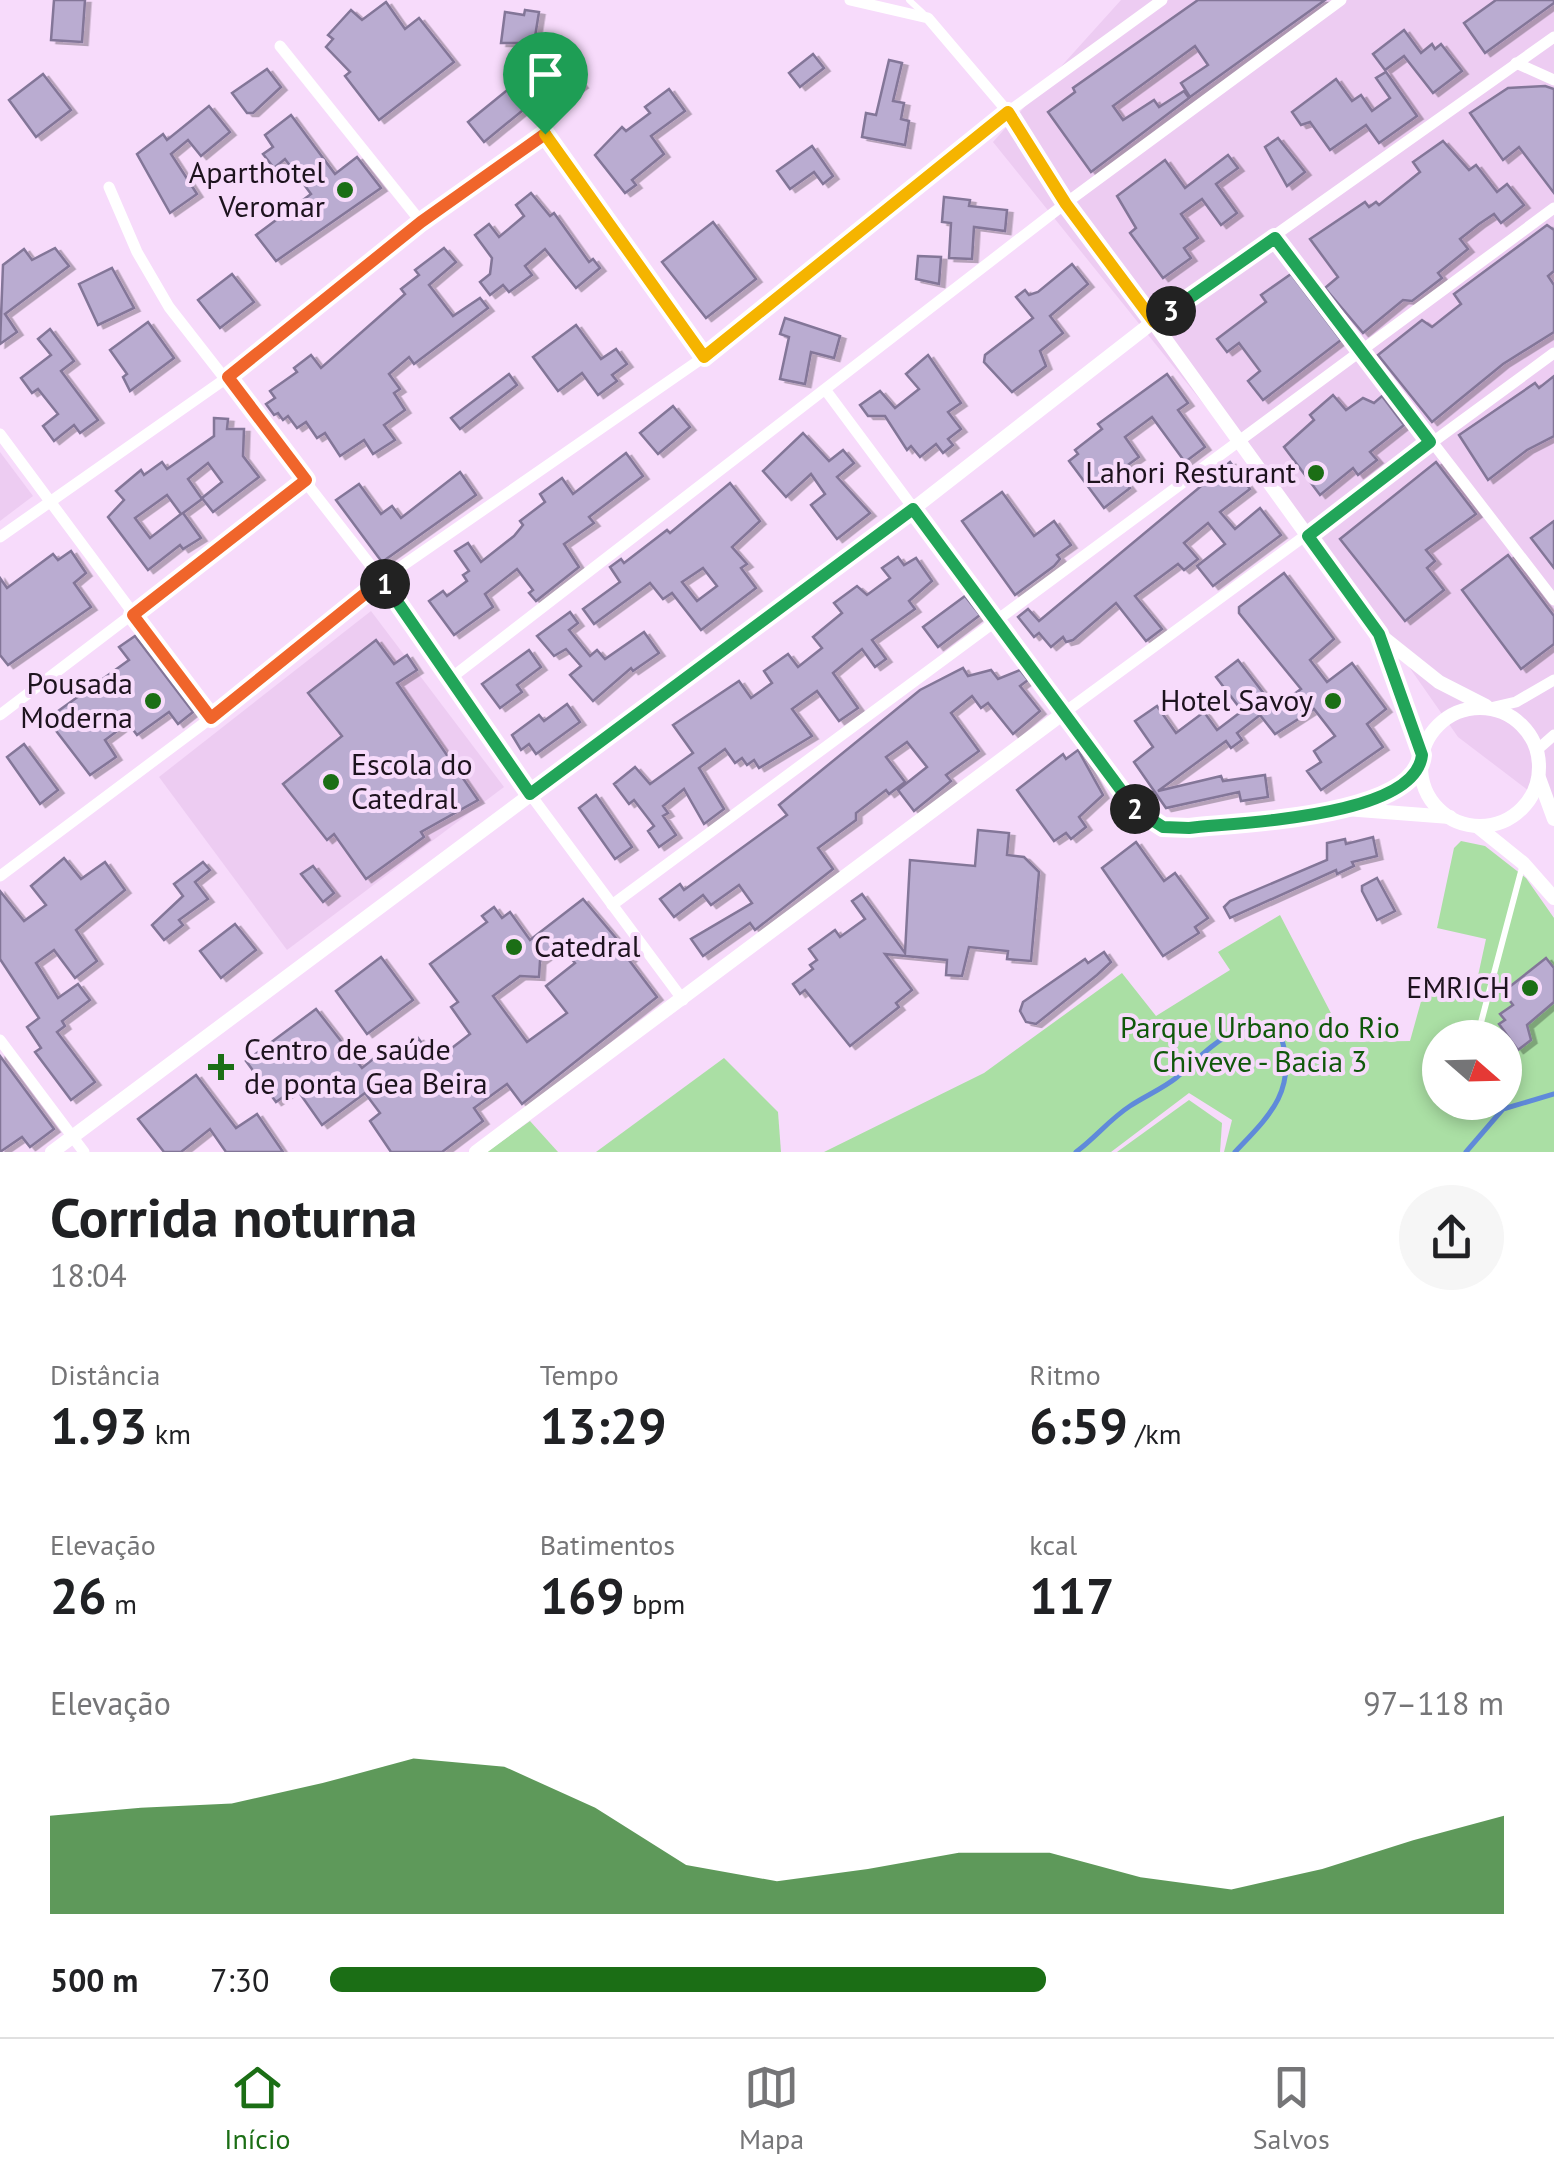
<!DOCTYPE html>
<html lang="pt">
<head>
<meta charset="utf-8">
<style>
  :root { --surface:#fff; --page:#f6f6f6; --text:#202124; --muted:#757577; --line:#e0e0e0; --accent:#1b6e15 }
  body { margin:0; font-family:"PT Sans",sans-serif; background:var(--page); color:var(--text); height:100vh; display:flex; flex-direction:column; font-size:38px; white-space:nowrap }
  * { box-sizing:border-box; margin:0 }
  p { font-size:32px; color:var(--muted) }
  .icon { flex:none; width:55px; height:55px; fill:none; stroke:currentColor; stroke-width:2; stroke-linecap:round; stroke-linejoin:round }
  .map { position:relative; height:1152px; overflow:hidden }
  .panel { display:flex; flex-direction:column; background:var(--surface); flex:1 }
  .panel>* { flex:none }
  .needle { width:65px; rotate:110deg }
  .fabs { position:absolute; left:1422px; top:1020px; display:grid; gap:20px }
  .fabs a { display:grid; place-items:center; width:100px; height:100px; border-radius:50%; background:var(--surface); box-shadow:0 5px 15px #0003; font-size:50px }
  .pin { position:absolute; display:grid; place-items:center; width:85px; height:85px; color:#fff; margin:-102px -42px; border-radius:50% 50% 50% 0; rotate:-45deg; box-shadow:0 0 10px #0007 }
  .pin .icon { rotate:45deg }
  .km { position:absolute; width:50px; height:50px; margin:-25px; border-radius:50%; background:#222; color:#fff; font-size:28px; line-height:50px; text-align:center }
  .round { display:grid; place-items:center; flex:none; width:105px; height:105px; border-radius:52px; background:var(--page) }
  .head { display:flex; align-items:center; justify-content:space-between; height:170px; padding:0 50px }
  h1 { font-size:55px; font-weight:700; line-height:75px }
  .stats { display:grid; grid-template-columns:repeat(3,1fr); gap:15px; height:170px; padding:10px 50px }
  .stats div { display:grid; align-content:center }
  .stats b { font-size:50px; font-weight:700 }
  .stats small { font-size:28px; font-weight:400 }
  .stats p { font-size:28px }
  .chart { height:280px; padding:20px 50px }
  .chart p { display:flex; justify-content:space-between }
  .chart svg { width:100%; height:180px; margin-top:10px; fill:var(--accent); opacity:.7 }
  ul { padding:0 50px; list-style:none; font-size:32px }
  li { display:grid; grid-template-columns:160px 120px 1fr; align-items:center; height:75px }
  li i { height:25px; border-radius:12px; background:var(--accent) }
  .menu { display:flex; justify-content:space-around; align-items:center; height:140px; border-top:2px solid var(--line); background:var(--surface); font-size:28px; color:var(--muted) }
  .menu a { display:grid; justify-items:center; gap:5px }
  .menu .current { color:var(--accent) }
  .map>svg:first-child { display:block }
</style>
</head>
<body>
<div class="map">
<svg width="1554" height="1152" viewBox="0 0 1554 1152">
  <defs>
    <filter id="shadow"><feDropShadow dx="5.5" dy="3" stdDeviation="0" flood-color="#0004"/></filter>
  </defs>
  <rect width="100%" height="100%" fill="#f7dbfb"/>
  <g fill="#edccf2">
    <path d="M1121,0H1554V810L1458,737L1370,611L993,142Z"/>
    <path d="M0,452L33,496L0,521Z"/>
    <path d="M371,611L504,787L287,950L159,777Z"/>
  </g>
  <g fill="#aadfa4" fill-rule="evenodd">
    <path d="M1461,841L1485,846L1526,878L1554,918V1152H1224L1232,1120L1189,1093L1111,1152H824L984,1073L1122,973L1156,1016L1230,970L1218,952L1280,915L1346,1042L1410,1041L1427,980L1476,985L1486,939L1437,928L1454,848ZM1440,1038H1505V1102H1440Z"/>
    <path d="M724,1058L778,1112L781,1152H596Z"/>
    <path d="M1189,1100L1222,1123L1220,1152H1117Z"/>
    <path d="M530,1121L558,1152H487Z"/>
  </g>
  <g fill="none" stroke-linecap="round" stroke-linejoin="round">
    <g stroke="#608ada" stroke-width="5">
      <path d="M1076,1152C1095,1138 1110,1119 1130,1106C1145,1096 1162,1089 1176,1078C1203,1056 1244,1004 1282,1040C1297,1092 1267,1118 1235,1152"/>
      <path d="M1466,1152L1503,1109L1554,1094"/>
    </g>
  </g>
  <g fill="#baacd1" stroke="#837698" stroke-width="2.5" fill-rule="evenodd" filter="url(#shadow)">
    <path d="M54,0H85L82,42L51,40Z"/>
    <path d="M1198,0H1325L1190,97L1181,83L1208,65L1195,46L1113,106L1123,120L1154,100L1159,107L1184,91L1189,98L1091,172L1048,112L1075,92L1073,88Z"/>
    <path d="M1496,0H1554V3L1485,53L1464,23Z"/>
    <path d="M386,2L405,29L419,18L454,62L379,120L345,76L350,72L326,47L333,39L328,35L351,10L362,20Z"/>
    <path d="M525,10L539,12L534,43H501L505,12L524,15Z"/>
    <path d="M1404,30L1421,53L1432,44L1435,49L1441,44L1462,71L1433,93L1404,56L1385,70L1373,54Z"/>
    <path d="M813,54L824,68L800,87L789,73Z"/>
    <path d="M562,58L582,85L554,105L545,92L484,142L468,122L521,79L525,84Z"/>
    <path d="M889,60L902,63L893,101L904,103L901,119L909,121L905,145L862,137L866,113L876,115Z"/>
    <path d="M267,69L281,87L253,113H247L232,93Z"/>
    <path d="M1386,72L1417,116L1379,143L1366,125L1330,150L1310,122L1301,125L1292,112L1336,79L1352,101L1361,95L1372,111L1390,98L1376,78Z"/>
    <path d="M43,74L71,110L36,137L9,100Z"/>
    <path d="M1545,86L1554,89V193L1519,147L1503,160L1470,113L1508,88Z"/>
    <path d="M669,89L685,111L651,136L664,154L632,180L636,185L625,193L595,155L622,127L626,131L650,113L645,107Z"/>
    <path d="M209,106L230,132L201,156L188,140L171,154L197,194L170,213L137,154L163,134L167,140Z"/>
    <path d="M291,115L335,174L357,157L381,188L276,261L256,235L311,194L285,159L274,168L263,154L273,147L265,135Z"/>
    <path d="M1278,138L1305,172L1287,186L1265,147Z"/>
    <path d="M1443,141L1469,170L1476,165L1497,192L1507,184L1524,205L1501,223L1494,214L1479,224L1460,239L1468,249L1438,273L1442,278L1412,301L1403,300L1363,333L1325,288L1338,277L1310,239L1365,202L1369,207L1376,202L1379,205L1420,172L1413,162Z"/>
    <path d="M812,146L833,176L823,184L814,172L790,189L777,171Z"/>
    <path d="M1228,155L1238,168L1216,184L1237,213L1221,225L1202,199L1181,214L1198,238L1184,248L1191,258L1163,278L1130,233L1136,228L1117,196L1165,160L1185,188Z"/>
    <path d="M531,193L550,216L554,213L589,262L593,259L600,268L576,288L545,249L525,266L532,275L509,292L503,285L490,295L480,282L490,274L492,258L475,235L489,224L499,237L524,216L516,205Z"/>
    <path d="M944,197L970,200L969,206L1007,210L1005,231L974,227L972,259L949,258L951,223L942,222Z"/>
    <path d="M713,222L756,279L706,318L662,262Z"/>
    <path d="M1547,225L1554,230V271L1548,276L1554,285V332L1503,364L1432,422L1378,355L1422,320L1432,327L1461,304L1454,294Z"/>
    <path d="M55,248L69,266L5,314L17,332L0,344L3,265L24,249L32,260Z"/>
    <path d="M444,248L456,262L429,285L453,316L480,298L488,308L414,364L409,357L389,374L400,389L394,393L405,410L384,425L395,440L373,454L364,440L340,456L325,433L317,438L306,422L297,428L288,416L283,420L278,413L274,415L266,404L275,398L270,391L297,372L294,368L311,355L321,368L405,294L401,289L419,275L415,270Z"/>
    <path d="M918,256L941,257L939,284L916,279Z"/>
    <path d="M1072,264L1088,284L1050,316L1063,333L1040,351L1046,366L1012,392L984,362L985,355L1033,318L1016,297L1025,290L1029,295L1038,292Z"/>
    <path d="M112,268L134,308L98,325L79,284Z"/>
    <path d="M232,274L254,302L220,328L198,300Z"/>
    <path d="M1291,274L1341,340L1263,400L1248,381L1260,371L1239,343L1227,352L1217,339L1266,302L1261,295Z"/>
    <path d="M785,318L840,336L834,358L811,352L805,384L780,379L789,337L780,334Z"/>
    <path d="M148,322L174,358L130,391L123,377L127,374L110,350Z"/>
    <path d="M576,325L601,359L616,349L627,364L612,375L617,381L598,395L582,373L558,391L533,357Z"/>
    <path d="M50,329L74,361L61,371L98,420L80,433L74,425L54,441L43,426L58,414L38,389L32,393L21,378L51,355L38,339Z"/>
    <path d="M928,355L961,403L948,412L961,429L948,439L953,445L943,453L936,444L920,457L911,446L907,450L885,416H868L860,405L880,391L895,408L919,389L906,374Z"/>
    <path d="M509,374L517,385L460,429L451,418Z"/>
    <path d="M1167,374L1188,403L1178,410L1205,447L1185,462L1152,417L1125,437L1139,457L1118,472L1130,488L1104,508L1069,461L1078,454L1075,450L1102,429L1098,424Z"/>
    <path d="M1554,376V436L1527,450L1488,480L1459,435L1535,383L1539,388Z"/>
    <path d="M1333,395L1346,410L1363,398L1374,403L1382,396L1404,425L1370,452L1377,460L1358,475L1353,468L1320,495L1284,447L1314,420L1310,415Z"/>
    <path d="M673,406L690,427L658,454L640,433Z"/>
    <path d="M214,418L228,419L227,429H244L243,456L259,477L213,512L202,498L222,482L208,463L188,479L202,499L183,513L201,538L183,549L180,545L148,570L108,517L124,500L116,491L141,470L144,475L162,462L167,469L214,436ZM167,495L181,514L150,538L135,518Z"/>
    <path d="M803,433L829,461L843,450L854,463L837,477L870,513L837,539L811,505L825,494L811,474L786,497L763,471Z"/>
    <path d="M626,453L643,476L589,517L594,523L564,544L579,567L536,601L529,593L533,590L517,569L485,594L493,607L454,635L429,601L443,591L447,596L467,581L463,575L469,571L455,551L468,543L481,562L514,536L523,525L520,521L545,502L540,494L562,478L573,494Z"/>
    <path d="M1230,462L1250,489L1220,512L1235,529L1260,508L1281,535L1213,586L1197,566L1225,544L1208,523L1184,543L1198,559L1184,570L1178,564L1135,596L1162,629L1146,641L1116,603L1073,640L1066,642L1063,637L1051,647L1039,633L1034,637L1018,617L1028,609L1039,621Z"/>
    <path d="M1436,462L1476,514L1426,550L1435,561L1427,568L1444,590L1405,621L1340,539Z"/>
    <path d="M460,472L476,495L382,562L336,500L359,484L381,514L392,506L401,518Z"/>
    <path d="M730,483L760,521L732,547L747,564L741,568L756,588L701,630L672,593L663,599L650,583L594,624L583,609L620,582L610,567L621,559L624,563L667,530L670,533ZM703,568L717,586L697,601L682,582Z"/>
    <path d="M1002,492L1034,536L1054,521L1071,545L1057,555L1060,559L1054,566L1015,595L962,521Z"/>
    <path d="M1554,521V568L1531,538Z"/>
    <path d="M71,551L86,573L74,583L91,607L8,665L0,655V578L7,588L53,554L58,560Z"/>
    <path d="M1508,555L1554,616V644L1521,669L1462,590Z"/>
    <path d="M898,557L904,565L916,558L932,581L909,601L915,609L872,640L886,659L875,667L862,649L833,673L858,708L839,721L817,691L792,709L812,736L759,768L754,760L747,765L742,758L735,763L725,749L699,768L724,809L704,824L684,789L663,806L668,813L663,816L676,835L659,847L648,831L654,826L634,800L629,804L614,784L635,767L650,784L693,753L673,725L739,681L751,698L772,683L764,671L788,654L798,667L822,648L813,637L842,613L834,603L857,586L867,595L890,578L882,568Z"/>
    <path d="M1284,573L1334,639L1310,660L1327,682L1352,663L1386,709L1367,724L1383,747L1321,790L1307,771L1321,762L1314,751L1335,736L1314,709L1275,734L1260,715L1237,733L1242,740L1231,748L1226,741L1158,791L1221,776L1223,781L1265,775L1268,797L1241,801L1239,792L1166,808L1134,762L1153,747L1135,721L1157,706L1176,733L1204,712L1217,730L1242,711L1216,677L1238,660L1275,708L1301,689L1239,613V607Z"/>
    <path d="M965,596L980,615L938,647L923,627Z"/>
    <path d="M570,612L578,623L569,630L590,656L597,650L605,659L644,632L659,653L633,671L631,668L593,701L570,675L581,666L566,649L554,656L537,636Z"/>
    <path d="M135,636L193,712L178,724L169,712L137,735L128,723L105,740L116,757L90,775L47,719L129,660L119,647Z"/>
    <path d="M376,640L394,664L407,655L417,670L397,683L478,800L421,832L424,837L366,879L334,834L327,840L283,784L342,736L308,693Z"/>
    <path d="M529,650L541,667L517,685L522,692L500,708L482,684Z"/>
    <path d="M963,668L968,676L991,670L998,679L1020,670L1028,680L1020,686L1040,711L1013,734L988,703L981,708L972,696L951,713L979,751L946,775L951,781L914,811L898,790L927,767L907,742L886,757L905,782L889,794L886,790L856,813V820L818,848L833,869L755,930L750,923L703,956L691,939L752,903L739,885L711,905L703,895L674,917L660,899L680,884L684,890L787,815L779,805L920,690Z"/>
    <path d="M567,704L580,722L536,754L529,744L521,750L512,735L539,715L544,721Z"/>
    <path d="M24,744L58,790L40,804L7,757Z"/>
    <path d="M1078,750L1103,795L1079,817L1086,827L1071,839L1066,833L1054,841L1017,790L1063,754L1066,759Z"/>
    <path d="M596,795L632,847L615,859L579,808Z"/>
    <path d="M978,830L1009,833L1007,855L1024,857L1039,872L1031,961L1007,959L1008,951L969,947L962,976L946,975L947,960L885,954L912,990L896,1003L899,1007L850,1046L805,990L800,994L793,984L813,969L810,965L817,960L809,949L835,930L840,937L865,919L852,901L862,894L905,953L910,860L975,866Z"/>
    <path d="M1373,837L1377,856L1352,862L1354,866L1337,874L1336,870L1230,918L1224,907L1230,901L1327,860V843L1345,839L1346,844Z"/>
    <path d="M1136,842L1164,881L1175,873L1208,918L1195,927L1199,933L1163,956L1102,868Z"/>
    <path d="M64,858L81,879L105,862L125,890L76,930L97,961L75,978L54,950L36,963L58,998L78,984L90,1000L62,1021L65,1026L57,1032L95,1082L71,1100L35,1052L41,1048L27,1027L39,1018L0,959V891L24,921L46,905L31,886Z"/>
    <path d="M203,862L210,870L195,882L208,899L179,920L183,925L164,940L152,925L183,896L174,884Z"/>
    <path d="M313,866L334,893L323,902L301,874Z"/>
    <path d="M1377,878L1395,911L1377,920L1362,891V886Z"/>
    <path d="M583,899L632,957L629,960L657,997L522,1104L507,1084L474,1108L483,1121L442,1152H391L370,1121L380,1113L365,1093L322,1125L296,1088L276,1102L246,1061L316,1009L362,1068L383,1051L390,1060L418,1038L435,1061L470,1034L451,1007L458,1002L430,964L487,922L482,916L494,907L502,918L510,912L530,940ZM561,946L575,963L546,986L567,1013L527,1042L493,996L520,976L539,977L540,961Z"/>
    <path d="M235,924L256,950L221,978L200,951Z"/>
    <path d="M1104,952L1111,962L1097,975L1036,1024L1026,1022L1020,1011L1023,1002L1085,959L1088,963Z"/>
    <path d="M381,957L413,1000L367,1034L336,991Z"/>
    <path d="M1546,958L1554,968V1002L1527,1025L1531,1040L1518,1050L1499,1024L1505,1020L1500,1014L1513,1005L1503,992Z"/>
    <path d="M0,1056L54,1129L30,1147L22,1137L0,1152Z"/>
    <path d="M196,1075L236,1128L257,1114L283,1152H226L210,1129L181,1152H164L138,1119Z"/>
  </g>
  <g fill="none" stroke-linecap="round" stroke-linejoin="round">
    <g stroke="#fff" stroke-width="6">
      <path d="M909,0L923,13"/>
      <path d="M1479,1030L1523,864"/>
    </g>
    <g stroke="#fff" stroke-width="11">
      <path d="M850,0L928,18L1008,112L1066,203L1153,322L1554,37"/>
      <path d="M280,46L421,222"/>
      <path d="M1516,63L1554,80"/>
      <path d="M109,187L137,252L169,307L382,580L530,794L683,1000"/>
      <path d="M1275,238L1554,600"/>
      <path d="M827,392L1065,712L1554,353"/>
      <path d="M0,434L211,718"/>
      <path d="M0,537L228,377L421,222L545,134L704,357"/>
      <path d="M451,678L1066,203L1341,0"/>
      <path d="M1490,708L1516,702L1554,680"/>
      <path d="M0,715L307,481"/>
      <path d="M1537,750L1554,735"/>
      <path d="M0,876L211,718L382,580L704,357L1008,112L1162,0"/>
      <path d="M612,905L1554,208"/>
      <path d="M0,1040L84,1152"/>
    </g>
    <g stroke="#fff" stroke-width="14">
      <path d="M1380,635L1439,682L1486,706"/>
      <circle cx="1480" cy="767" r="59"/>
      <path d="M1539,778L1554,819"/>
      <path d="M1357,806L1399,788L1421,764"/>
      <path d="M1477,826L1523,863L1554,898"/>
      <path d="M52,1152L913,509L1153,322L1379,635L1423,755"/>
      <path d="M476,1152L1065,712L1131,805L1163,827L1189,828L1346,809L1450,817"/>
    </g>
  </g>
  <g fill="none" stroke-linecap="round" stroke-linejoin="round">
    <defs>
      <path id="split-1" d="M385,584L382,580L211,718L133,615L306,480L228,377L421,222L545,134"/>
      <path id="split-2" d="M385,584L530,794L913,509L1135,809"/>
      <path id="split-3" d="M1135,809L1163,827L1189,828C1239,822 1415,818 1422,755L1379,634L1308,536L1430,442L1275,238L1171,311"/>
      <path id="split-4" d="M545,134L704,357L1008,112L1066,204L1154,322L1171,311"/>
    </defs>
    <use href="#split-1" stroke="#fff" stroke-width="20"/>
    <use href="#split-2" stroke="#fff" stroke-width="20"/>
    <use href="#split-3" stroke="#fff" stroke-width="20"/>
    <use href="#split-4" stroke="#fff" stroke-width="20"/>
    <use href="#split-1" stroke="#f0652b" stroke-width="12"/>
    <use href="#split-2" stroke="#22a559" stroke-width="12"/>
    <use href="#split-3" stroke="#22a559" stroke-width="12"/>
    <use href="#split-4" stroke="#f5b400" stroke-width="12"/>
  </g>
  <g fill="#1b6e15" stroke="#f7dbfb" stroke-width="4">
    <circle cx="345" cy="190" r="10"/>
    <circle cx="1316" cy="473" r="10"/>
    <circle cx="153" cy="701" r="10"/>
    <circle cx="1333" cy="701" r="10"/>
    <circle cx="331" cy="782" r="10"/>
    <circle cx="514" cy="947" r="10"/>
    <circle cx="1530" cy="988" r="10"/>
    <path d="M216 1052h10v10h10v10h-10v10h-10v-10h-10v-10h10z"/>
  </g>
  <g text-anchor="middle" stroke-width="8" stroke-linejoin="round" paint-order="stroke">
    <g font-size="30" fill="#1d131e" stroke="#f7dbfb" text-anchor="end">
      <text x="325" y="183">Aparthotel<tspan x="325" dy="34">Veromar</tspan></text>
      <text x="1296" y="483">Lahori Resturant</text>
      <text x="133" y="694">Pousada<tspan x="133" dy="34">Moderna</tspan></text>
      <text x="1313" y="711">Hotel Savoy</text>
      <text x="351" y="775" text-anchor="start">Escola do<tspan x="351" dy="34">Catedral</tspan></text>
      <text x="534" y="957" text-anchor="start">Catedral</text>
      <text x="1510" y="998">EMRICH</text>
      <text x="244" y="1060" text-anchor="start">Centro de saúde<tspan x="244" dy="34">de ponta Gea Beira</tspan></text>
    </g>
    <g font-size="30" fill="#10580b" stroke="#f7dbfb">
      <text x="1260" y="1038">Parque Urbano do Rio<tspan x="1260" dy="34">Chiveve - Bacia 3</tspan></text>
    </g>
  </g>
</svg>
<div class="fabs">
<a><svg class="needle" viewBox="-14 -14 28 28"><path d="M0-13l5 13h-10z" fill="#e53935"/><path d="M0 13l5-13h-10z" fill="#757577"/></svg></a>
</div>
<div class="pin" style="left:545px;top:134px;background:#1e9e55"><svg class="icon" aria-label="arrive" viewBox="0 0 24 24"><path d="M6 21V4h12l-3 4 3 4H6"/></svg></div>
<b class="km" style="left:385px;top:584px">1</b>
<b class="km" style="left:1135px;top:809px">2</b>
<b class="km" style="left:1171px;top:311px">3</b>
</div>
<section class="panel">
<div class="head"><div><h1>Corrida noturna</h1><p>18:04</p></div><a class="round"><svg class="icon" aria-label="share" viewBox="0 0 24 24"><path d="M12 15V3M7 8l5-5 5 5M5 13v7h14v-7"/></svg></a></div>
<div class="stats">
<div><p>Distância</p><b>1.93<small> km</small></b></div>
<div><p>Tempo</p><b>13:29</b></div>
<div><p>Ritmo</p><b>6:59<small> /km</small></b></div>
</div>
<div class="stats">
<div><p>Elevação</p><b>26<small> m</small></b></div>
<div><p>Batimentos</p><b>169<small> bpm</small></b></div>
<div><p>kcal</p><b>117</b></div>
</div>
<div class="chart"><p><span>Elevação</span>97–118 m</p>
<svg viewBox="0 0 160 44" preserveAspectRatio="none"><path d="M0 44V20L10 18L20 17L30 12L40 6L50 8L60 18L70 32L80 36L90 33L100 29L110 29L120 35L130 38L140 33L150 26L160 20V44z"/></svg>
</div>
<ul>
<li><b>500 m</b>7:30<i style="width:61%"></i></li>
</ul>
</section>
<nav class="menu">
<a class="current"><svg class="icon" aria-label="home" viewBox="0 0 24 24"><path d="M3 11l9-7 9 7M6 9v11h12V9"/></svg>Início</a>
<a><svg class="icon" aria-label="map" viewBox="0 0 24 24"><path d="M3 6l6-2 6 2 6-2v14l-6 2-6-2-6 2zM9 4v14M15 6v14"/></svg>Mapa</a>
<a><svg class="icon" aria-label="saved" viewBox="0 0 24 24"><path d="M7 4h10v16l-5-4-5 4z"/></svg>Salvos</a>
</nav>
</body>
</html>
